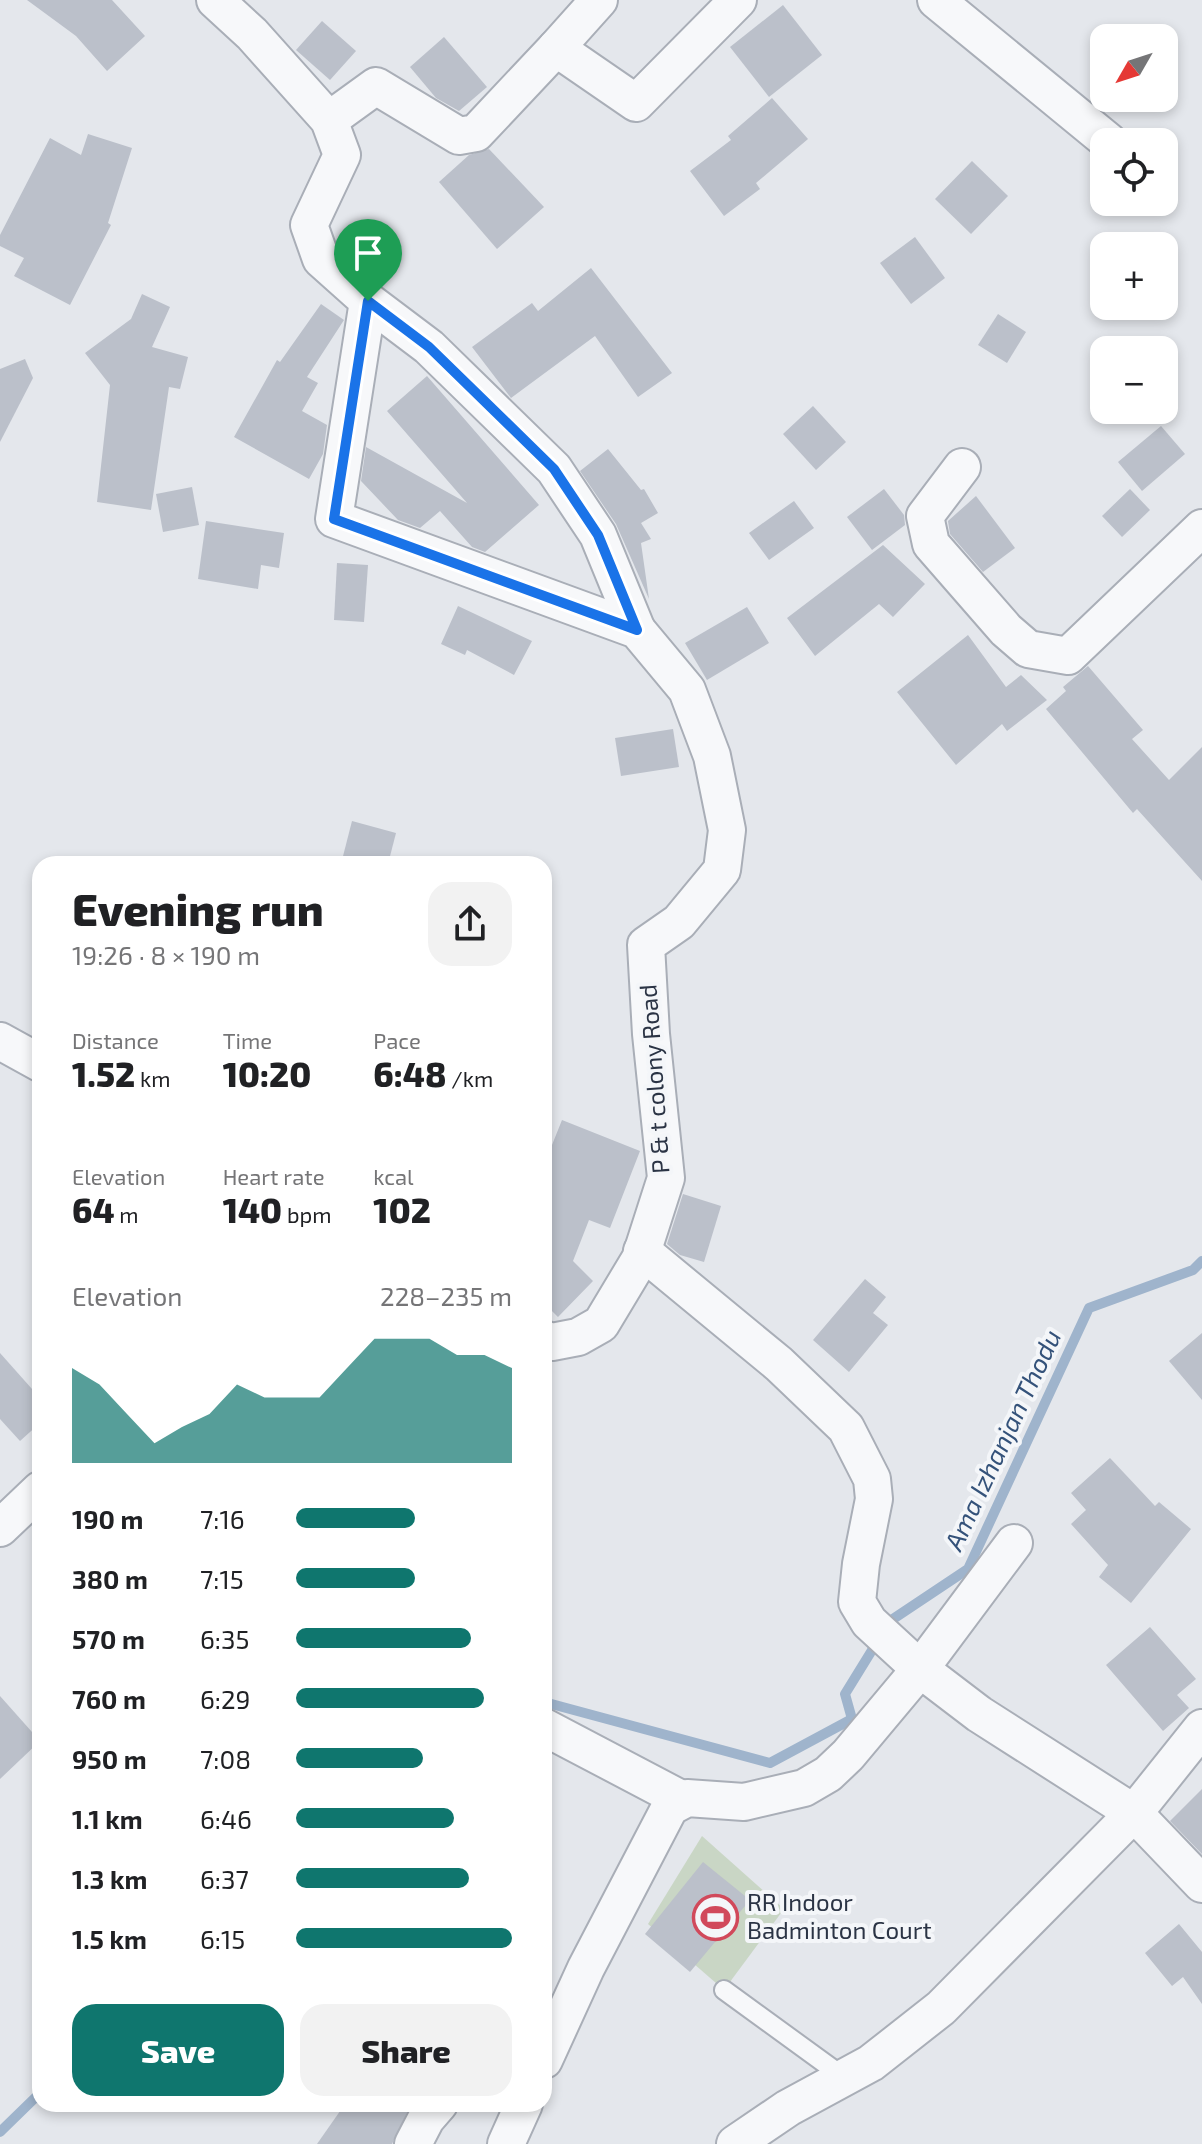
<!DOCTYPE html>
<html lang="en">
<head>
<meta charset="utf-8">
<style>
  :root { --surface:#fff; --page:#f2f2f2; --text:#202124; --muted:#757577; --accent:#0f766e }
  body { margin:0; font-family:"Exo 2",sans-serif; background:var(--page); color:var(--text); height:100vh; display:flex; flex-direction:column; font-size:30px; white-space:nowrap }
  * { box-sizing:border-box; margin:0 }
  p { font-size:26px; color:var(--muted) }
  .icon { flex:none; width:44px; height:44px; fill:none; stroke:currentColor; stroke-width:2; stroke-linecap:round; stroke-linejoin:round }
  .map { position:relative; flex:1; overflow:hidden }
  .side { position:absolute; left:32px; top:856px; width:520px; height:1256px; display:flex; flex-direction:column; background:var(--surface); border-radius:24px; box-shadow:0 4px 12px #0003 }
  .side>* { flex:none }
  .needle { width:52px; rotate:231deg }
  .controls { position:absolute; left:1090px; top:24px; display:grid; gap:16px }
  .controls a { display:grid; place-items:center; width:88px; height:88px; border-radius:16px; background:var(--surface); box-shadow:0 4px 12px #0003; font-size:40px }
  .pin { position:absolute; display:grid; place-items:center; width:68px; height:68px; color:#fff; margin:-82px -34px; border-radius:50% 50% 50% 0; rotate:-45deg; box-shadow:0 0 8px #0007 }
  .pin .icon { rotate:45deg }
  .round { display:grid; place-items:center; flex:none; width:84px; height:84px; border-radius:24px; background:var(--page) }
  .summary { display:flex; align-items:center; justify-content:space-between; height:136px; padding:0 40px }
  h1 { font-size:44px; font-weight:800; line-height:60px }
  .metrics { display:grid; grid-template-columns:repeat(3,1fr); gap:12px; height:136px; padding:8px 40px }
  .metrics div { display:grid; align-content:center }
  .metrics b { font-size:34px; font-weight:800 }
  .metrics small { font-size:22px; font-weight:400 }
  .metrics p { font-size:22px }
  .chart { height:224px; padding:16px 40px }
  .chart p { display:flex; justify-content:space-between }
  .chart svg { width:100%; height:144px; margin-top:8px; fill:var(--accent); opacity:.7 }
  .action { display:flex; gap:16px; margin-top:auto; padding:16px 40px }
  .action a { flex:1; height:92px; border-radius:24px; background:var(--accent); color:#fff; font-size:32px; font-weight:800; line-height:92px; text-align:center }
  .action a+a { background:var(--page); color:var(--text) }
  ul { padding:0 40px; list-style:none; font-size:26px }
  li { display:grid; grid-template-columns:128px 96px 1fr; align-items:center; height:60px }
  li i { height:20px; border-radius:10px; background:var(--accent) }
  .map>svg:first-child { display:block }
</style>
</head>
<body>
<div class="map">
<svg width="1202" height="2144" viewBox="0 0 1202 2144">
  <rect width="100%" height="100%" fill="#e4e7ec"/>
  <path fill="#c9d6c5" d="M702,1836L784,1909L724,1990L648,1924Z"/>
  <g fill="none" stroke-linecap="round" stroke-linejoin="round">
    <g stroke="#9fb4cc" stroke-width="10">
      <path d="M544,1702L770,1763L852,1719L845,1694L890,1621L968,1569L1089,1308L1193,1270L1202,1261"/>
      <path d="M0,2132L40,2093"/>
    </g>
  </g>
  <g fill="#bbc0ca">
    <path d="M27,0H112L145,36L107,71L76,36Z"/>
    <path d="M783,5L822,55L769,97L730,47Z"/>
    <path d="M322,21L356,51L330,80L296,50Z"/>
    <path d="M444,37L487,87L459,111L436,98L410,67Z"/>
    <path d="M772,98L808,139L756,183L760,189L724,216L690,171L731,140L728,136Z"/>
    <path d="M88,134L132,148L108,223L111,225L70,305L14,276L24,258L0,246V235L50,138L81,155Z"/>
    <path d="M489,149L544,207L497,249L439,182L469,155Z"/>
    <path d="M972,161L1008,196L971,234L935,199Z"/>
    <path d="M915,237L945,278L911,304L880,263Z"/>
    <path d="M591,268L672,373L638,397L595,336L511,398L472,347L532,303L538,311Z"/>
    <path d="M142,294L170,307L152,347L188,357L180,389L169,387L151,510L97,502L110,385L85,353L131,319Z"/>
    <path d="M321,304L344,320L307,377L318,383L302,411L327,425L323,454L309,479L234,437L277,360L280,362Z"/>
    <path d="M998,314L1026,332L1007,363L978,345Z"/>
    <path d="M25,359L33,378L0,442V369Z"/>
    <path d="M427,376L539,505L485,552L472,547L440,511L420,528L398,520L361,481L366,447L467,503L387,411Z"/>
    <path d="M813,406L846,442L816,470L783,434Z"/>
    <path d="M1161,426L1185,454L1142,491L1118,462Z"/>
    <path d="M608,449L641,490L644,489L658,513L641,523L651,539L641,543L649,599L616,524L580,471Z"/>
    <path d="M192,487L199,525L163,532L156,494Z"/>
    <path d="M884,489L904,515L905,525L872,550L847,517Z"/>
    <path d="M1130,489L1150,510L1122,537L1102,516Z"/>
    <path d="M976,496L1015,548L983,572L950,534L948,521Z"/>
    <path d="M794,501L814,528L769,560L749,533Z"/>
    <path d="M206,521L284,533L279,568L261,565L258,589L198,579Z"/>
    <path d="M883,545L925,584L893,617L879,604L815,656L787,618Z"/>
    <path d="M337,563L368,565L364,622L334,620Z"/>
    <path d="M458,606L532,641L514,675L467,650L465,655L441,644Z"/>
    <path d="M747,607L769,643L707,680L685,643Z"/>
    <path d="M968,635L1006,687L1021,675L1047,700L1007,731L1002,724L956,765L897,692Z"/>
    <path d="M1088,666L1143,730L1132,739L1169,780L1202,747V881L1137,809L1133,813L1046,709L1066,691L1063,687Z"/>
    <path d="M673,729L679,767L621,776L615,738Z"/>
    <path d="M352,821L396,833L388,864H341Z"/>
    <path d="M562,1120L640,1151L610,1228L589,1220L573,1261L593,1281L558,1317L544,1303V1165Z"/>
    <path d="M683,1194L721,1206L704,1262L680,1255L667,1244Z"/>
    <path d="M865,1279L886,1297L873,1313L888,1325L849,1372L813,1340Z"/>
    <path d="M1202,1333V1400L1169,1361Z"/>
    <path d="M0,1353L40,1398V1423L20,1441L0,1419Z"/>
    <path d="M1110,1458L1155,1506L1159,1502L1191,1529L1131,1603L1099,1577L1108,1565L1071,1524L1086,1510L1071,1493Z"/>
    <path d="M1150,1627L1196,1679L1177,1695L1189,1708L1163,1731L1106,1665Z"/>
    <path d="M0,1696L40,1741L0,1779Z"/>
    <path d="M1202,1789V1854L1170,1821Z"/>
    <path d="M703,1862L750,1900L690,1972L645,1934Z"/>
    <path d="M1179,1924L1202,1952V2004L1183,1977L1172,1986L1145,1953Z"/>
    <path d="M345,2104H411L392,2144H317Z"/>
  </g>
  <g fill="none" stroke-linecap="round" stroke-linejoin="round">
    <defs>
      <path id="service" d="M724,1990L845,2078"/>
      <g id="minor">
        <path d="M215,0L252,34L329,120L342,155L309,225L321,259L368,301L334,519L637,630L687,690L712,756L727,830L722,870L679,922L646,945L651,1034L666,1178L640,1259L601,1324L578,1337L552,1342L544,1339"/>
        <path d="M936,0L1109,142"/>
        <path d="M556,48L599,0"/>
        <path d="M329,120L376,86L459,136L476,133L556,48L636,103L738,0"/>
        <path d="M368,301L429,347L554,469L598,535L637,630"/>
        <path d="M962,467L925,516L931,544L1006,630L1028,649L1068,656L1202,528"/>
        <path d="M0,1041L40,1063"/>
        <path d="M642,1251L779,1364L846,1428L872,1479L874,1499L861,1564L857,1602L869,1622L920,1669L979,1714L1134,1813L1202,1884"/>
        <path d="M0,1528L40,1490"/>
        <path d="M544,1727L681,1799"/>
        <path d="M544,2060L586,1968L670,1807L687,1798L744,1802L804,1788L828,1774L848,1755L920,1669L1014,1543"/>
        <path d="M413,2144L426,2119L439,2104"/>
        <path d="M506,2144L524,2104"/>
        <path d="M735,2144L788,2108L871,2063L941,2008L1134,1813L1202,1728"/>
      </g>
    </defs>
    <use href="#service" stroke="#a9aeb7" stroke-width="22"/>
    <use href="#minor" stroke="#a9aeb7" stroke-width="40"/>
    <use href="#service" stroke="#f7f8fa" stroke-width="18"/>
    <use href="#minor" stroke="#f7f8fa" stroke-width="36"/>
  </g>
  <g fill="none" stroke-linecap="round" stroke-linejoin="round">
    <defs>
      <path id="route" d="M368,301L429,347L554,469L598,535L637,630L334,519Z"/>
    </defs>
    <use href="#route" stroke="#fff" stroke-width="16"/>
    <use href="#route" stroke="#1a73e8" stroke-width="10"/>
  </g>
  <defs>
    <symbol id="stadium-ring" viewBox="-11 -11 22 22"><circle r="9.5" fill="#f4f6f9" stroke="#d1495b" stroke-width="1.5"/><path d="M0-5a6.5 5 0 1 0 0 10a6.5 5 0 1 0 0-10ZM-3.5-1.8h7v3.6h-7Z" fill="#d1495b"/></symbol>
  </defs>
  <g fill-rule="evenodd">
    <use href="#stadium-ring" x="690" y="1892" width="51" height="51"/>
  </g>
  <g text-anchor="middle" stroke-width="8" stroke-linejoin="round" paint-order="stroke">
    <g font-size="24" fill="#2b3445" stroke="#f4f6f9">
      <text transform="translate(655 1079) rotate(-94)" y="8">P &amp; t colony Road</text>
    </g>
    <g font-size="24" fill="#2b3445" stroke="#f4f6f9" text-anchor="start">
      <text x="747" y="1911">RR Indoor<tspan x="747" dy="28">Badminton Court</tspan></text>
    </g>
    <g font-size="26" font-style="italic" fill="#34527a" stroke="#f4f6f9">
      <text transform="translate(1003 1440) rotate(-65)" y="9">Ama Izhanjan Thodu</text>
    </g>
  </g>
</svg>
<div class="controls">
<a><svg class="needle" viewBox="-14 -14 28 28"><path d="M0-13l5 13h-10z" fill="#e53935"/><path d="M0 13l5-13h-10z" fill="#757577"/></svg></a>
<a><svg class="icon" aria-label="locate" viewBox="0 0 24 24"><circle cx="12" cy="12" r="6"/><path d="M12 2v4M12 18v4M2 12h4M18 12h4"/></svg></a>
<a>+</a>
<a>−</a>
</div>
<div class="pin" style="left:368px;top:301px;background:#1e9e55"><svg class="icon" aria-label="arrive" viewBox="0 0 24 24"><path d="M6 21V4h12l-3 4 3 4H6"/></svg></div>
<section class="side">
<div class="summary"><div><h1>Evening run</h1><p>19:26 · 8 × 190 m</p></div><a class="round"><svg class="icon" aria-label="share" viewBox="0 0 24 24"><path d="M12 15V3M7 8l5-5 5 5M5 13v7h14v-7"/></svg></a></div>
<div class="metrics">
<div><p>Distance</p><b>1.52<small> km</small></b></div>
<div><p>Time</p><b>10:20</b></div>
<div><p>Pace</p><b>6:48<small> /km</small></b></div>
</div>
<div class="metrics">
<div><p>Elevation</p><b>64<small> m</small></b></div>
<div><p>Heart rate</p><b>140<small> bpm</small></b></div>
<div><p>kcal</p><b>102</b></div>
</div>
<div class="chart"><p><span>Elevation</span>228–235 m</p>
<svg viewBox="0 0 160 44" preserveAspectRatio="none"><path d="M0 44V15L10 20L20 29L30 38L40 33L50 29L60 20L70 24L80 24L90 24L100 15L110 6L120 6L130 6L140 11L150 11L160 15V44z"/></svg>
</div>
<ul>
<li><b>190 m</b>7:16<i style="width:55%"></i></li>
<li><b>380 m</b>7:15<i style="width:55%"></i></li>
<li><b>570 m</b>6:35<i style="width:81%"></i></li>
<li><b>760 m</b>6:29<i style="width:87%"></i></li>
<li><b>950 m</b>7:08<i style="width:59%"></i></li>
<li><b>1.1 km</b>6:46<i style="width:73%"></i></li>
<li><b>1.3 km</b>6:37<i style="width:80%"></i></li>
<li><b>1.5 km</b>6:15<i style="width:100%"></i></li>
</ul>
<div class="action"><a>Save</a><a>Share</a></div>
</section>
</div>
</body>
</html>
